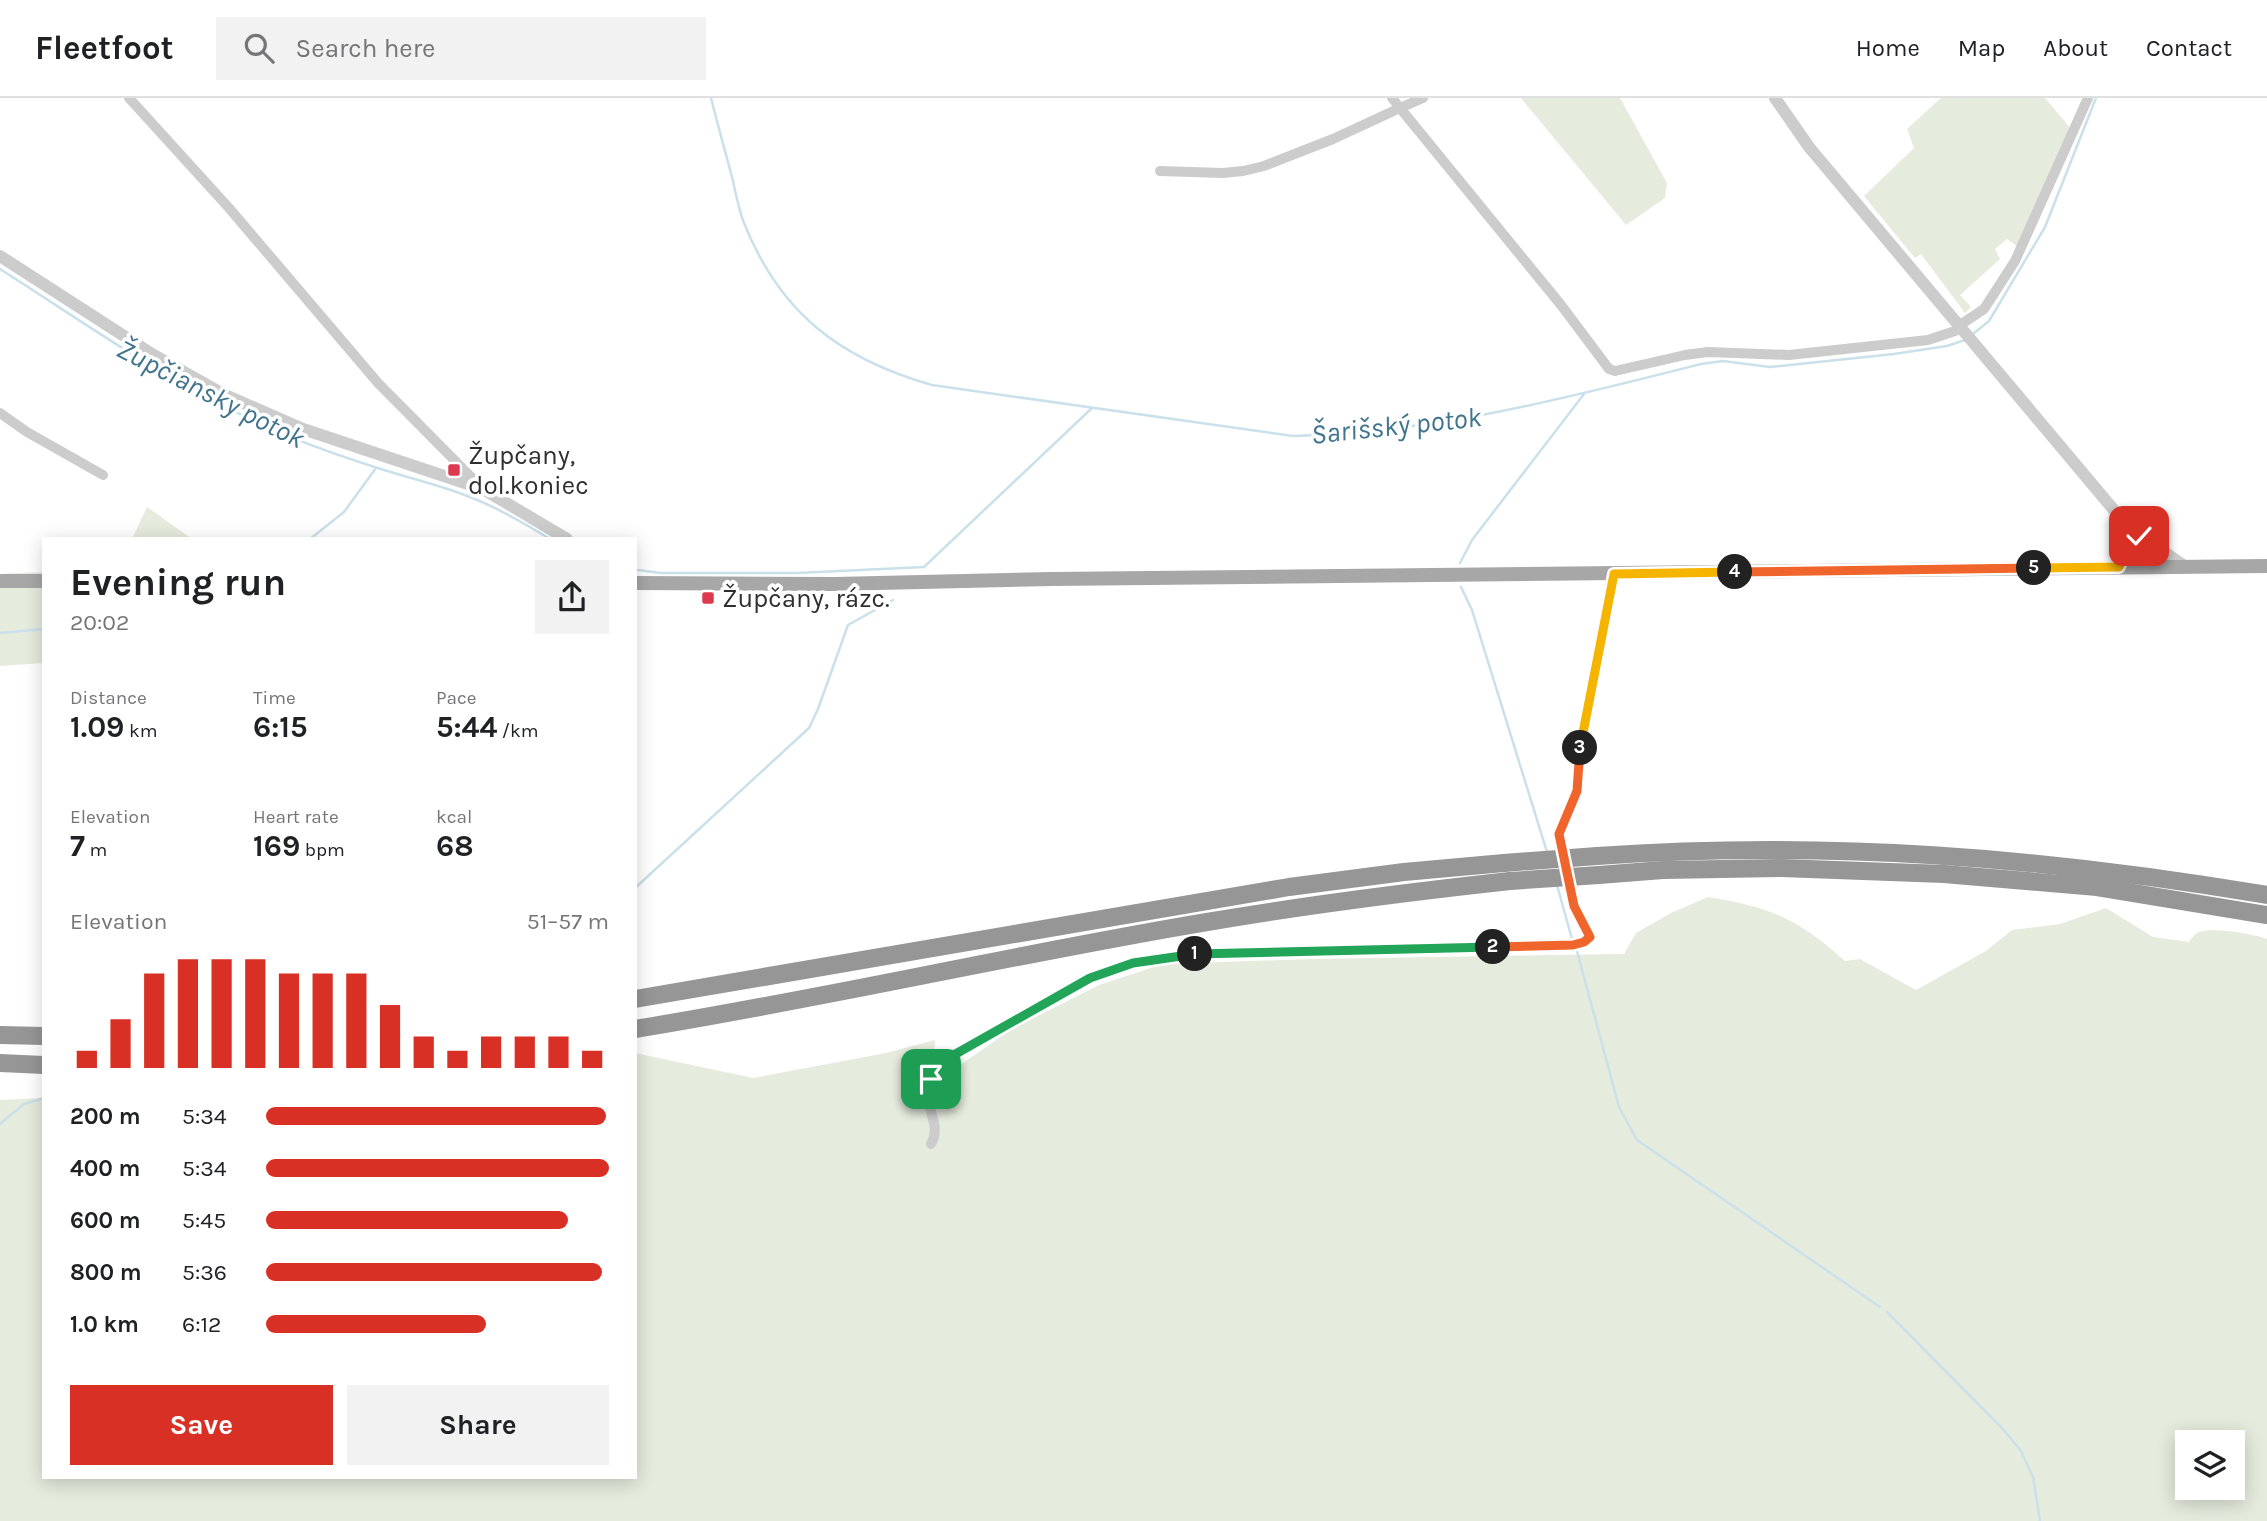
<!DOCTYPE html>
<html lang="en">
<head>
<meta charset="utf-8">
<style>
  :root { --surface:#fff; --page:#f2f2f2; --text:#202124; --muted:#757577; --line:#e0e0e0; --accent:#d93025 }
  body { margin:0; font-family:Karla,sans-serif; background:var(--page); color:var(--text); height:100vh; display:flex; flex-direction:column; font-size:26px; white-space:nowrap }
  * { box-sizing:border-box; margin:0 }
  p { font-size:23px; color:var(--muted) }
  .icon { flex:none; width:38px; height:38px; fill:none; stroke:currentColor; stroke-width:2; stroke-linecap:round; stroke-linejoin:round }
  .map { position:relative; flex:1; overflow:hidden }
  .panel { position:absolute; left:42px; top:439px; width:595px; height:942px; display:flex; flex-direction:column; background:var(--surface); border-radius:0px; box-shadow:0 4px 18px #0003 }
  .panel>* { flex:none }
  .controls { position:absolute; left:2175px; top:1332px; display:grid; gap:14px }
  .controls a { display:grid; place-items:center; width:70px; height:70px; border-radius:0px; background:var(--surface); box-shadow:0 4px 18px #0003; font-size:35px }
  .pin { position:absolute; display:grid; place-items:center; width:60px; height:60px; color:#fff; margin:-30px; border-radius:14px; box-shadow:0 4px 10px #0006 }
  .km { position:absolute; width:35px; height:35px; margin:-18px; border-radius:50%; background:#222; color:#fff; font-size:19px; line-height:35px; text-align:center }
  .round { display:grid; place-items:center; flex:none; width:74px; height:74px; border-radius:0px; background:var(--page) }
  .summary { display:flex; align-items:center; justify-content:space-between; height:119px; padding:0 28px }
  h1 { font-size:38px; font-weight:700; line-height:52px }
  .metrics { display:grid; grid-template-columns:repeat(3,1fr); gap:10px; height:119px; padding:7px 28px }
  .metrics div { display:grid; align-content:center }
  .metrics b { font-size:30px; font-weight:700 }
  .metrics small { font-size:19px; font-weight:400 }
  .metrics p { font-size:19px }
  .chart { height:196px; padding:14px 28px }
  .chart p { display:flex; justify-content:space-between }
  .chart svg { width:100%; height:126px; margin-top:7px; stroke:var(--accent); stroke-width:6 }
  .button { display:flex; gap:14px; margin-top:auto; padding:14px 28px }
  .button a { flex:1; height:80px; border-radius:0px; background:var(--accent); color:#fff; font-size:28px; font-weight:700; line-height:80px; text-align:center }
  .button a+a { background:var(--page); color:var(--text) }
  ul { padding:0 28px; list-style:none; font-size:23px }
  li { display:grid; grid-template-columns:112px 84px 1fr; align-items:center; height:52px }
  li i { height:18px; border-radius:9px; background:var(--accent) }
  header { display:flex; align-items:center; gap:42px; box-sizing:border-box; height:98px; padding:0 35px; background:var(--surface); border-bottom:2px solid var(--line) }
  header strong { font-size:33px }
  nav { display:flex; gap:38px; margin-inline-start:auto; font-size:24px }
  .search { width:490px; height:63px; background:var(--page); display:flex; align-items:center; gap:18px; box-sizing:border-box; padding:0 24px; border-radius:0px; color:var(--muted); font-size:26px }
  .map>svg:first-child { display:block }
</style>
</head>
<body>
<header>
<strong>Fleetfoot</strong>
<div class="search"><svg class="icon" aria-label="search" viewBox="0 0 24 24"><circle cx="10" cy="10" r="6"/><path d="M15 15l6 6"/></svg>Search here</div>
<nav><a>Home</a><a>Map</a><a>About</a><a>Contact</a></nav>
</header>
<div class="map">
<svg width="2267" height="1423" viewBox="0 0 2267 1423">
  <rect width="100%" height="100%" fill="#fff"/>
  <g fill="#e5ebdd" fill-rule="evenodd">
    <path d="M1521,0H1620L1667,85L1665,100L1626,127Z"/>
    <path d="M1941,0H2045L2072,32L2018,149L2007,141L1995,151L2000,161L1960,197L1971,209L1965,215L1921,156L1915,160L1864,98L1914,50L1907,31Z"/>
    <path d="M147,409L192,441H132Z"/>
    <path d="M44,474V565L0,568V476Z"/>
    <path d="M1708,799C1770,809 1797,820 1845,863L1860,861L1916,892L1986,853L2012,832L2060,826L2106,810L2153,839L2189,844C2190,842 2195,836 2197,835C2209,828 2254,836 2267,841V1423H0V1002L44,1000V1379H635V955L753,980L886,955L935,942L934,966L938,990L960,967L1012,931L1099,887L1163,866L1313,861L1624,856L1636,835L1671,815ZM2188,1344H2233V1390H2188Z"/>
  </g>
  <g fill="none" stroke-linecap="round" stroke-linejoin="round">
    <g stroke="#cae0ea" stroke-width="2.5">
      <path d="M711,0C718,28 726,56 733,83C736,97 739,112 744,125C780,215 840,261 932,287L1293,338C1435,334 1564,301 1701,266L1723,263L1770,269L1894,256L1947,248L1965,242"/>
      <path d="M0,171C82,223 161,280 250,321C293,342 339,358 384,372C413,381 443,388 470,399C498,410 524,425 550,441"/>
      <path d="M1973,236L1989,223L2045,129L2096,0"/>
      <path d="M310,441L344,414L376,370"/>
      <path d="M1460,465L1472,442L1584,296"/>
      <path d="M638,472L661,475H797L924,469L1092,310"/>
      <path d="M1461,489L1472,512L1547,754"/>
      <path d="M0,535L44,531"/>
      <path d="M1557,787L1572,841"/>
      <path d="M635,790L809,630L818,611L848,527L893,502"/>
      <path d="M1577,853L1619,1009L1637,1042L1880,1209"/>
      <path d="M0,1026L24,1006L44,1000"/>
      <path d="M1887,1214L2003,1331L2021,1353L2033,1379L2040,1423"/>
    </g>
    <g stroke="#ccc" stroke-width="10">
      <path d="M129,0L229,110L378,285L483,391"/>
      <path d="M1423,0L1400,10L1561,207L1609,271L1615,273L1685,257L1708,254L1789,257L1928,242L1955,233L1960,227L1984,211L2015,163L2088,0"/>
      <path d="M1160,73L1223,75L1243,73L1264,68L1333,41L1400,10L1392,0"/>
      <path d="M0,315L27,334L103,377"/>
      <path d="M931,1046C946,1020 909,1001 942,965L1090,880L1133,865L1162,859L1198,856L1573,847L1584,844L1590,839L1574,808L1559,736L1577,693L1586,615L1614,476"/>
    </g>
    <g stroke="#ccc" stroke-width="12">
      <path d="M1775,0L1809,49L2129,430L2183,467"/>
      <path d="M0,158L152,256L223,296L303,331L483,391L567,441"/>
      <path d="M2119,469L2128,449L2129,430"/>
    </g>
    <g stroke="#a7a7a7" stroke-width="14">
      <path d="M0,483H44"/>
      <path d="M635,485L835,486L1052,481L2267,468"/>
    </g>
    <g stroke="#969696" stroke-width="18">
      <path d="M1597,758C1825,742 2043,759 2267,797"/>
      <path d="M1599,777L1663,772L1782,770L1944,776L2097,789L2267,817"/>
      <path d="M635,901L1289,789L1404,774L1504,765"/>
      <path d="M635,931C827,900 1016,856 1207,824C1307,807 1409,794 1510,783"/>
      <path d="M0,937L44,938"/>
      <path d="M0,965L44,967"/>
    </g>
    <g stroke="#969696" stroke-width="18">
      <path d="M1504,765L1597,758"/>
      <path d="M1510,783L1599,777"/>
    </g>
  </g>
  <g fill="none" stroke-linecap="round" stroke-linejoin="round">
    <defs>
      <path id="split-1" d="M931,981L937,971L952,958L1090,880L1133,865L1195,856"/>
      <path id="split-2" d="M1195,856L1493,849"/>
      <path id="split-3" d="M1493,849L1573,847L1584,844L1590,839L1574,808L1559,736L1577,693L1580,650"/>
      <path id="split-4" d="M1580,650L1614,476L1735,474"/>
      <path id="split-5" d="M1735,474L2034,470"/>
      <path id="split-6" d="M2034,470L2119,469L2128,449L2130,430L2139,438"/>
    </defs>
    <use href="#split-1" stroke="#fff" stroke-width="14"/>
    <use href="#split-2" stroke="#fff" stroke-width="14"/>
    <use href="#split-3" stroke="#fff" stroke-width="14"/>
    <use href="#split-4" stroke="#fff" stroke-width="14"/>
    <use href="#split-5" stroke="#fff" stroke-width="14"/>
    <use href="#split-6" stroke="#fff" stroke-width="14"/>
    <use href="#split-1" stroke="#22a559" stroke-width="9"/>
    <use href="#split-2" stroke="#22a559" stroke-width="9"/>
    <use href="#split-3" stroke="#f0652b" stroke-width="9"/>
    <use href="#split-4" stroke="#f5b400" stroke-width="9"/>
    <use href="#split-5" stroke="#f0652b" stroke-width="9"/>
    <use href="#split-6" stroke="#f5b400" stroke-width="9"/>
  </g>
  <g fill="#dd394f" stroke="#fff" stroke-width="2.5">
    <rect x="447" y="365" width="14" height="14" rx="3.5"/>
    <rect x="701" y="493" width="14" height="14" rx="3.5"/>
  </g>
  <g text-anchor="middle" stroke-width="7" stroke-linejoin="round" paint-order="stroke">
    <g font-size="26" fill="#2f2f2f" stroke="#fff" text-anchor="start">
      <text x="468" y="366">Župčany,<tspan x="468" dy="30">dol.koniec</tspan></text>
      <text x="722" y="509">Župčany, rázc.</text>
    </g>
    <g font-size="28" font-style="italic" fill="#40748d" stroke="#fff">
      <text transform="translate(211 295) rotate(27)" y="10">Župčiansky potok</text>
      <text transform="translate(1396 327) rotate(-6)" y="10">Šarišský potok</text>
    </g>
  </g>
</svg>
<div class="controls">
<a><svg class="icon" aria-label="layers" viewBox="0 0 24 24"><path d="M12 4l9 5-9 5-9-5zM3 14l9 5 9-5"/></svg></a>
</div>
<div class="pin" style="left:931px;top:981px;background:#1e9e55"><svg class="icon" aria-label="arrive" viewBox="0 0 24 24"><path d="M6 21V4h12l-3 4 3 4H6"/></svg></div>
<div class="pin" style="left:2139px;top:438px;background:#d93025"><svg class="icon" aria-label="check" viewBox="0 0 24 24"><path d="M5 12l5 5 9-10"/></svg></div>
<b class="km" style="left:1195px;top:856px">1</b>
<b class="km" style="left:1493px;top:849px">2</b>
<b class="km" style="left:1580px;top:650px">3</b>
<b class="km" style="left:1735px;top:474px">4</b>
<b class="km" style="left:2034px;top:470px">5</b>
<section class="panel">
<div class="summary"><div><h1>Evening run</h1><p>20:02</p></div><a class="round"><svg class="icon" aria-label="share" viewBox="0 0 24 24"><path d="M12 15V3M7 8l5-5 5 5M5 13v7h14v-7"/></svg></a></div>
<div class="metrics">
<div><p>Distance</p><b>1.09<small> km</small></b></div>
<div><p>Time</p><b>6:15</b></div>
<div><p>Pace</p><b>5:44<small> /km</small></b></div>
</div>
<div class="metrics">
<div><p>Elevation</p><b>7<small> m</small></b></div>
<div><p>Heart rate</p><b>169<small> bpm</small></b></div>
<div><p>kcal</p><b>68</b></div>
</div>
<div class="chart"><p><span>Elevation</span>51–57 m</p>
<svg viewBox="0 0 160 44" preserveAspectRatio="none"><path d="M5 44V38M15 44V27M25 44V11M35 44V6M45 44V6M55 44V6M65 44V11M75 44V11M85 44V11M95 44V22M105 44V33M115 44V38M125 44V33M135 44V33M145 44V33M155 44V38"/></svg>
</div>
<ul>
<li><b>200 m</b>5:34<i style="width:99%"></i></li>
<li><b>400 m</b>5:34<i style="width:100%"></i></li>
<li><b>600 m</b>5:45<i style="width:88%"></i></li>
<li><b>800 m</b>5:36<i style="width:98%"></i></li>
<li><b>1.0 km</b>6:12<i style="width:64%"></i></li>
</ul>
<div class="button"><a>Save</a><a>Share</a></div>
</section>
</div>
</body>
</html>
